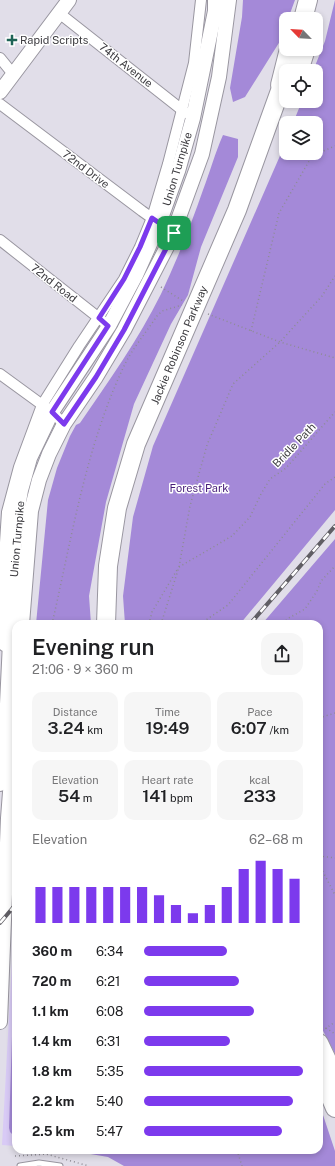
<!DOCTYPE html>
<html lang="en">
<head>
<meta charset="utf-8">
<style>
  :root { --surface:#fff; --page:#f6f6f6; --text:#202124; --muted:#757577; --accent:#7c3aed }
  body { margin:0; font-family:"Public Sans",sans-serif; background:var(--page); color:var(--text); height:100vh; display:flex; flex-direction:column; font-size:15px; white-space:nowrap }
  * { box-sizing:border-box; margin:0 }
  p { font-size:13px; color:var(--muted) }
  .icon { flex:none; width:22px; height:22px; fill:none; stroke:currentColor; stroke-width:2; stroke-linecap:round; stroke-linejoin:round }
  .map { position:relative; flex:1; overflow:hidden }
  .panel { position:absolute; left:12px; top:620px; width:311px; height:534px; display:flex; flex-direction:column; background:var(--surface); border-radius:12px; box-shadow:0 2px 6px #0003 }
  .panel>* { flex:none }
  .needle { width:26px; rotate:295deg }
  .controls { position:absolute; left:279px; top:12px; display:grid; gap:8px }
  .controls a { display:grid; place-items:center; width:44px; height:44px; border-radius:8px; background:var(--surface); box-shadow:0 2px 6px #0003; font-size:20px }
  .pin { position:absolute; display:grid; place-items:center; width:34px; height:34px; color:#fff; margin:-17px; border-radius:8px; box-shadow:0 2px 6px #0006 }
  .round { display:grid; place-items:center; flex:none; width:42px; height:42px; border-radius:12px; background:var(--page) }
  .overview { display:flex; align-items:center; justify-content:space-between; height:68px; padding:0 20px }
  h1 { font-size:22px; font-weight:600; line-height:30px }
  .stats { display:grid; grid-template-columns:repeat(3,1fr); gap:6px; height:68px; padding:4px 20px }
  .stats div { display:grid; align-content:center; border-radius:10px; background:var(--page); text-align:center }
  .stats b { font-size:17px; font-weight:600 }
  .stats small { font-size:11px; font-weight:400 }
  .stats p { font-size:11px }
  .chart { height:112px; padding:8px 20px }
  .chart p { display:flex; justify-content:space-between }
  .chart svg { width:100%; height:72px; margin-top:4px; stroke:var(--accent); stroke-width:6 }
  ul { padding:0 20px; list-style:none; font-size:13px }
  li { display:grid; grid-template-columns:64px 48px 1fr; align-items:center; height:30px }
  li i { height:10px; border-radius:5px; background:var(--accent) }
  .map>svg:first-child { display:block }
</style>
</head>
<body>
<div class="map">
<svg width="335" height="1166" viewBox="0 0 335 1166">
  <rect width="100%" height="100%" fill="#e1dee9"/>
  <path fill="#d8caf5" d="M16,888V1146L2,1145Z"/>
  <g fill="#a489d8">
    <path d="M243,0H295L288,19H286V26L282,38L245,97L233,102L230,88L242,17Z"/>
    <path d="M335,0V510L240,624H125L123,596L133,517L153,446L286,142V153H316V123H293L302,101H316V71H313L325,41Z"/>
    <path d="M223,135L238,139V157L201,247L188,295L171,324L134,404L106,502L89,596L91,624H36L48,500L57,468L70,436L76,425L80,423C109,381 138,340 161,294C177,260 191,225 203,190C210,172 215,153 223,135Z"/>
    <path d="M335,539V1054L319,1023V624H262Z"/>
    <path d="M16,914V1138L10,1132L9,1128Z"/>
    <path d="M319,1103L335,1151V1166H124L108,1157L67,1150H319Z"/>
  </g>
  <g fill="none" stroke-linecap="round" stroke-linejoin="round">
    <defs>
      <path id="service" d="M20,1166L39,1163L60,1166"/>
      <g id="minor">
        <path d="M59,13L186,113"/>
        <path d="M0,58L13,74"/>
        <path d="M0,104L142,211L173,233"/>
        <path d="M0,240L104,322"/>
        <path d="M0,374L52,412L64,424"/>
        <path d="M4,646L0,619L7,512L19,467L42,405L79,346L124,279L140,247L152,218L168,164L194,63L201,0"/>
      </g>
      <g id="secondary">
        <path d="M0,92L69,0"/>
        <path d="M22,624L31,511L39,480L49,454L64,424L96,377L124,330L171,239L202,154L219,77L229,0"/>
        <path d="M0,784L7,704L16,519L21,490L30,458L52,412L109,326L136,275L159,224L178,171L193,118L215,11V0"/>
        <path d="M0,1022L8,818L16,715"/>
      </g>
      <g id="motorway">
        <path d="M303,19L308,0"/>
        <path d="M299,71L306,49"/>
        <path d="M280,85L289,49"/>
        <path d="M106,624L108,566L117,508L136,444L237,210L286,74"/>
        <path d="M319,1043L335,1077"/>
        <path d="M319,1070L335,1108"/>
      </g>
    </defs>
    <use href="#service" stroke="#9996a0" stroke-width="7"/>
    <use href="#minor" stroke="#9996a0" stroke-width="12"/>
    <use href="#secondary" stroke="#9996a0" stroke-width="16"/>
    <use href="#motorway" stroke="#9996a0" stroke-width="20"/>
    <g stroke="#8e8c94" stroke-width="1.5" stroke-dasharray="1 3" stroke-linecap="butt">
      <path d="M161,287L183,301"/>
      <path d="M208,314L280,342L335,358"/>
      <path d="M251,331L279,213L312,156L335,146"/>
      <path d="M179,567L232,536L250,517L261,494L270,479L286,468L335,412"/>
      <path d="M52,624C72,537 86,445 125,364C133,348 147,331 157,316L162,311L182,305"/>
      <path d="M149,624L152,612L177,570"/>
      <path d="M161,624L179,567L190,506L207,445L233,384L280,342L322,296L335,276"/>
      <path d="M200,624L228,605L325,484L335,477"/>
      <path d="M284,624L287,619L305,609L317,591L321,581L335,566"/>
      <path d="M319,718L335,713"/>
      <path d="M319,856L335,858"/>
      <path d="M319,864L335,895"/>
      <path d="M326,1028L335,1034"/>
      <path d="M322,1031L335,1022"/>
      <path d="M237,1150L242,1166"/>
      <path d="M15,1156L46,1154L89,1166"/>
    </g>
    <use href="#service" stroke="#fff" stroke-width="5"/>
    <use href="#minor" stroke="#fff" stroke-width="10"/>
    <use href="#secondary" stroke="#fff" stroke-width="14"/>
    <use href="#motorway" stroke="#fff" stroke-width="18"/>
    <defs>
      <g id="rail">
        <path d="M250,624L335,526"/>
        <path d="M0,923L16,904"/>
      </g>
    </defs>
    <use href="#rail" stroke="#605e64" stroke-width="4"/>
    <use href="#rail" stroke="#fff" stroke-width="2.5" stroke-dasharray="8" stroke-linecap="butt"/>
  </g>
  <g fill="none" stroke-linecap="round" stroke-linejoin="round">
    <defs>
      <path id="route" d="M152,218L174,233L171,239L124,330L96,377L64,424L52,412L108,326L99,318L124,279L140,247Z"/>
    </defs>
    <use href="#route" stroke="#fff" stroke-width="8"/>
    <use href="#route" stroke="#7c3aed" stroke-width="5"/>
  </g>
  <path fill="#1d6356" stroke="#fff" stroke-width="1.5" d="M10 34h4v4h4v4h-4v4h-4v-4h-4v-4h4z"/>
  <g text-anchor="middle" stroke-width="3" stroke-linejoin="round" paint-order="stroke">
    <g font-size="11" fill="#3d3c40" stroke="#fff" text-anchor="start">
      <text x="20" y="44">Rapid Scripts</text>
    </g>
    <g font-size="11" fill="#3d3c40" stroke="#fff">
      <text transform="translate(126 65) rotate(38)" y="4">74th Avenue</text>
      <text transform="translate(86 169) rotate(37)" y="4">72nd Drive</text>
      <text transform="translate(177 169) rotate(-73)" y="4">Union Turnpike</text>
      <text transform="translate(54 283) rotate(38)" y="4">72nd Road</text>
      <text transform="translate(179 345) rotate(-67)" y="4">Jackie Robinson Parkway</text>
      <text transform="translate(294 445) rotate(-46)" y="4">Bridle Path</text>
      <text transform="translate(17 539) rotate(-85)" y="4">Union Turnpike</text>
    </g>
    <g font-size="11" fill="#471d79" stroke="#fff">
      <text x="199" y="492">Forest Park</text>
    </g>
  </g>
</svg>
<div class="controls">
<a><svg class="needle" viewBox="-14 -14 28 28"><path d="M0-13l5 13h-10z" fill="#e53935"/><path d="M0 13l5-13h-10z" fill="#757577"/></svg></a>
<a><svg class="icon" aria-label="locate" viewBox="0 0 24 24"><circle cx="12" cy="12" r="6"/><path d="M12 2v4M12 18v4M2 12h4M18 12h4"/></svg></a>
<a><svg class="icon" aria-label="layers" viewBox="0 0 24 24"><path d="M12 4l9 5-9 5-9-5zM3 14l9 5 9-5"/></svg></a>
</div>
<div class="pin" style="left:174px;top:233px;background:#1e9e55"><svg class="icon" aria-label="arrive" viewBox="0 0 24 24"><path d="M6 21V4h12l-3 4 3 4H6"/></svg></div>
<section class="panel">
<div class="overview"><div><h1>Evening run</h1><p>21:06 · 9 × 360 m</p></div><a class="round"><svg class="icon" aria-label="share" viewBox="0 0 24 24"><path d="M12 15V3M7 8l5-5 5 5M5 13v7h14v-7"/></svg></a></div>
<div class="stats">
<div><p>Distance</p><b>3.24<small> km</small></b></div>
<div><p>Time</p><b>19:49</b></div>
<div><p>Pace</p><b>6:07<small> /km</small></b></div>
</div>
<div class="stats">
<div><p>Elevation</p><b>54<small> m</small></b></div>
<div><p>Heart rate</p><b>141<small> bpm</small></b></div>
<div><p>kcal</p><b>233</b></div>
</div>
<div class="chart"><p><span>Elevation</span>62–68 m</p>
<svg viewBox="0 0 160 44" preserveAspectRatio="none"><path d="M5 44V22M15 44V22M25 44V22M35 44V22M45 44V22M55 44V22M65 44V22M75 44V27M85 44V33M95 44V38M105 44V33M115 44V22M125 44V11M135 44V6M145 44V11M155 44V17"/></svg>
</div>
<ul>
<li><b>360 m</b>6:34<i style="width:52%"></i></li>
<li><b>720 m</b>6:21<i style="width:60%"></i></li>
<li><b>1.1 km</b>6:08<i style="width:69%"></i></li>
<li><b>1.4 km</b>6:31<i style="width:54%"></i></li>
<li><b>1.8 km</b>5:35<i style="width:100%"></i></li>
<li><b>2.2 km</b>5:40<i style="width:94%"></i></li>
<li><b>2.5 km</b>5:47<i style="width:87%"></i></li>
</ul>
</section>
</div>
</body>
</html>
